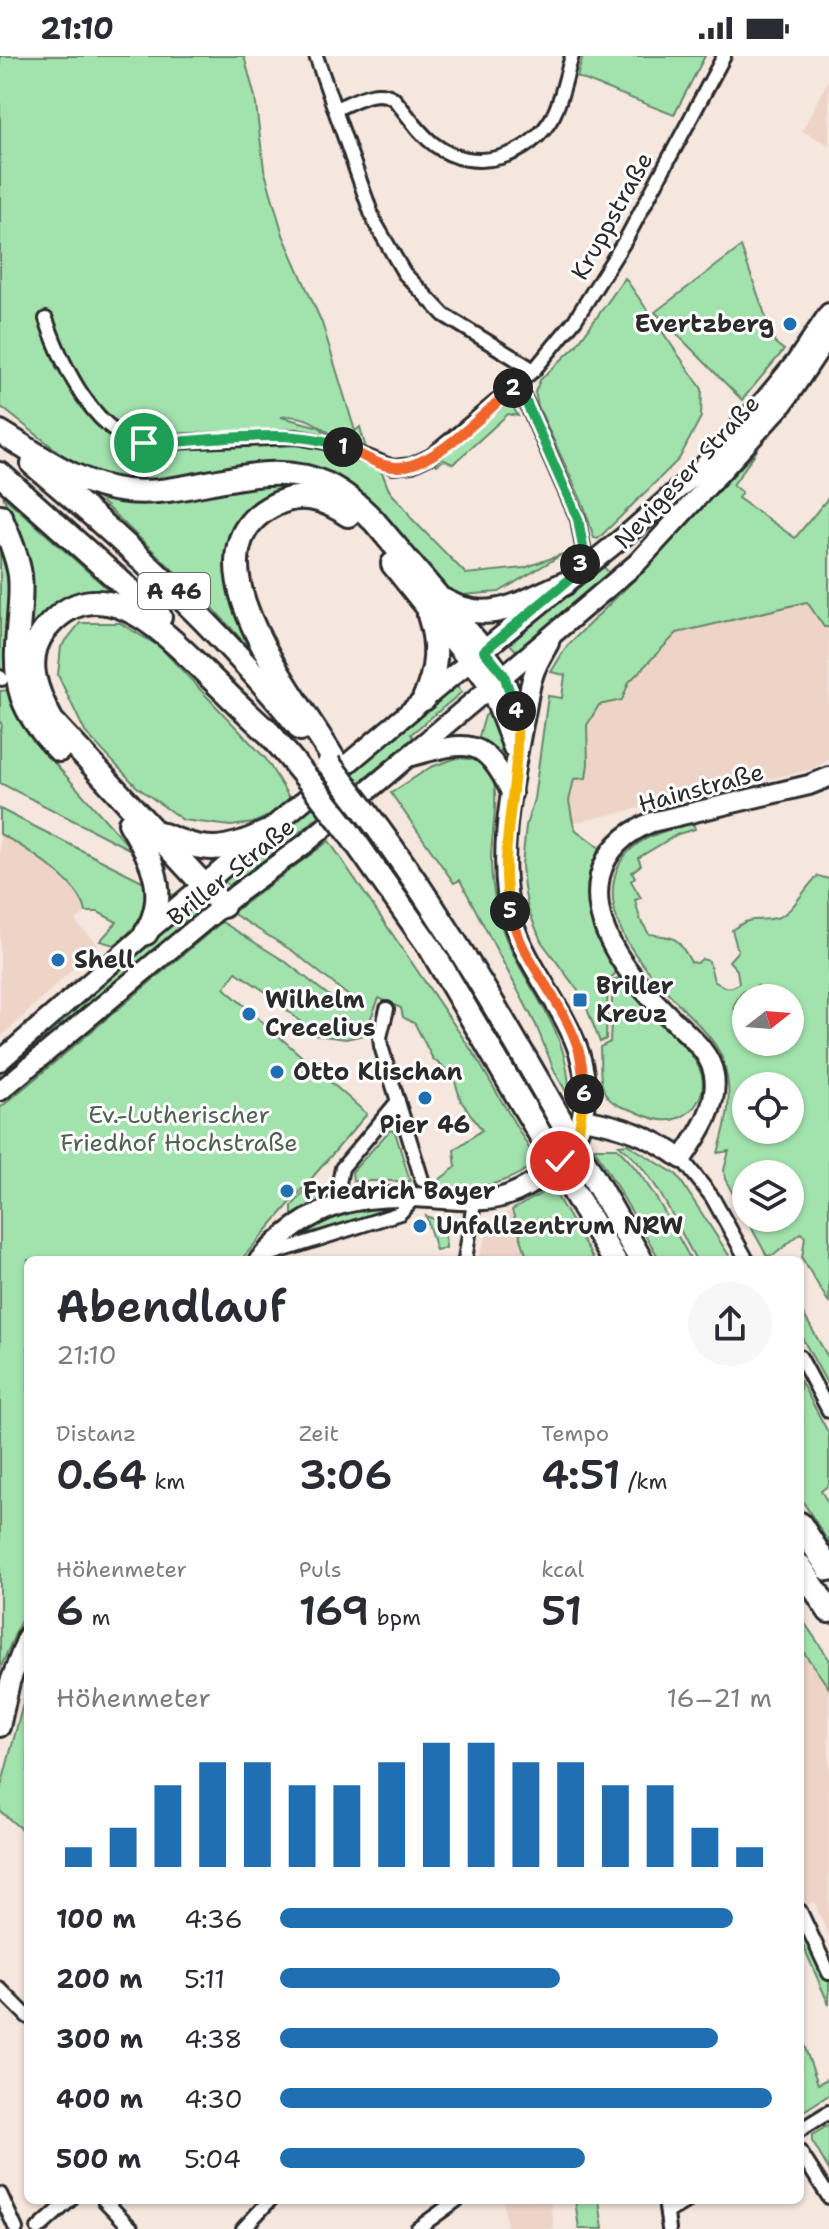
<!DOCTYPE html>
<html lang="de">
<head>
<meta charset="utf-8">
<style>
  :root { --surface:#fff; --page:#f7f7f7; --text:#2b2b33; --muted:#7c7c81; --accent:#1f6fb2 }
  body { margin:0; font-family:"Shantell Sans",sans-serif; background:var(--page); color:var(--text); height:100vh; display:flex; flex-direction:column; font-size:30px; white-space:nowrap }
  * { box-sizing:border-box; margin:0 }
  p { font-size:26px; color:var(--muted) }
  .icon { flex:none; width:44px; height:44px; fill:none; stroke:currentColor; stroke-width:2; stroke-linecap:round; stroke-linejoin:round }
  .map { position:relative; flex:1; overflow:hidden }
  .drawer { position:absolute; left:24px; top:1200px; width:780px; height:948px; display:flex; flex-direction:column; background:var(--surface); border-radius:12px; box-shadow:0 2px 6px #0004 }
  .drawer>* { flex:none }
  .needle { width:52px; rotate:73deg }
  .buttons { position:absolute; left:732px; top:928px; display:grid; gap:16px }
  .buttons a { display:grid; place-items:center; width:72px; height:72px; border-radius:50%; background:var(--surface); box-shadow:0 2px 6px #0004; font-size:40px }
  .pin { position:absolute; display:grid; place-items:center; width:68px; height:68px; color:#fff; margin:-34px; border:4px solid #fff; border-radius:50%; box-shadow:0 2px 8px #0007 }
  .km { position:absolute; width:40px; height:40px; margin:-20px; border-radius:50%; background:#222; color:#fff; font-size:22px; line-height:40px; text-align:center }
  .round { display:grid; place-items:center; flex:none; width:84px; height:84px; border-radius:42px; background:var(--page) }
  .summary { display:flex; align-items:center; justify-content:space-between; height:136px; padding:0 32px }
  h1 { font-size:44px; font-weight:600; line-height:60px }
  .stats { display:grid; grid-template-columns:repeat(3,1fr); gap:12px; height:136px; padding:8px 32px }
  .stats div { display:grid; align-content:center }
  .stats b { font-size:40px; font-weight:600 }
  .stats small { font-size:22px; font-weight:400 }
  .stats p { font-size:22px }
  .chart { height:224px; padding:16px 32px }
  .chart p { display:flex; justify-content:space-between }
  .chart svg { width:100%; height:144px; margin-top:8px; stroke:var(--accent); stroke-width:6 }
  ul { padding:0 32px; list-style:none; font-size:26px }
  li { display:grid; grid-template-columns:128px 96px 1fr; align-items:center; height:60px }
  li i { height:20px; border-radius:10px; background:var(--accent) }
  .status { display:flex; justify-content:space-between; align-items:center; height:56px; padding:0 40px; background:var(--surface); direction:ltr }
  .status svg { height:22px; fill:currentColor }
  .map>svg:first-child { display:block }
</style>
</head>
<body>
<div class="status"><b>21:10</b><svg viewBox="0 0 49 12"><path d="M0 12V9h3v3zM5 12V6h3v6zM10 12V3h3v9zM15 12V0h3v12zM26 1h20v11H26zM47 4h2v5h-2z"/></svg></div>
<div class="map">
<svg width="829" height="2173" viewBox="0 0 829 2173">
  <rect width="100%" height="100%" fill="#f5e6de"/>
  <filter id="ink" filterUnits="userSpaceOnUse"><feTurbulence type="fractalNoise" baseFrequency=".0125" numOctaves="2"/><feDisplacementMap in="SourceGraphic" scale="16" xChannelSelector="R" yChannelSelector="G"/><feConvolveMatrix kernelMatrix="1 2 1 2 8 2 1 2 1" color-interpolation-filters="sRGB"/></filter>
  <g filter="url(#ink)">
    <g fill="#eed4c7">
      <path d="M829,23V89L802,75Z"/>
      <path d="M807,546L824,571H829V703L813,713L573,767L569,745L571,731L588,708L587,669L599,649L622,644L629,627L677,577Z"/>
      <path d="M0,778L26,792L47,807L85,846L86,856L75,865L98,889L3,979L0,976Z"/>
      <path d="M512,1154L526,1198L524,1204H478L487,1177L493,1168L501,1160Z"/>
      <path d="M800,1591L829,1632V1880L814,1846L806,1850L800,1830Z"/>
      <path d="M503,2144H550L554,2173H503L507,2170Z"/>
    </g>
    <g fill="#a2e3ad" stroke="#66876c" stroke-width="2" fill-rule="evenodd">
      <path d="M0,0H244L255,41L264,113L283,179L322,267L355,375L360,371L367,396C359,392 349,389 342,385C322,373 307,356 281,361L319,371L331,381L311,378L146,383L126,378L127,373L125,372L122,376L109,366L64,303L55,309L57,314L63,316C86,348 103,386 146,391L299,385C321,388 364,400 381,416C386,422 386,432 392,438C400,447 406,451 411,462L466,518L524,512L563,498L499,536L450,540L338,427L197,423L124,427L78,411L0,350Z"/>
      <path d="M583,0H705L674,59L577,21Z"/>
      <path d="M741,191L775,287L784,294L742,344L655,256Z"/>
      <path d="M625,222L702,333L701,361L679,403L598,483L594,482L584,450L538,350L535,336L540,324L576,290Z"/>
      <path d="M509,344L518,360L508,358L453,408L444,404L437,409L434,406Z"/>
      <path d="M758,393L733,429L742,436L738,442L795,482L829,441V571H824L807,546L677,577L629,626L622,644L599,649L587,669L588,708L586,722L574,723L569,745L573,767L576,774L600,792C577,841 590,873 616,917L608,924L606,983L600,986L582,940L541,885L528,853L524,832L522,809L526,770L534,743L548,640L562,642L565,619L551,616L567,590L646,512Z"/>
      <path d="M277,428L311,432C267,440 242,444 231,493C228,508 226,521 230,536C236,559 250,582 260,604L212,551L86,431L233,432Z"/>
      <path d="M3,440L112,537C74,545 47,543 29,582L32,519L19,478Z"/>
      <path d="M0,489C14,533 9,580 8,626L0,617Z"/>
      <path d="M603,510L613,521L520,599L510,588Z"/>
      <path d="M80,567H120L160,591L266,703L290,743L266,761L253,767L231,770L183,764L137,731L85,676L58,619L61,591Z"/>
      <path d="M454,627L462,636L411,678L413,682L232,833L222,823Z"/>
      <path d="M10,634L20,663L34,684L133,795L0,727V677L2,670L0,665V635Z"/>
      <path d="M492,654L500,680L501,698L497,700L477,687L485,660Z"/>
      <path d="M457,702C467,703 479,702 486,710C504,728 490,781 491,806C491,821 494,839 497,854C512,924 571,963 569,1041L555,1016L536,969L460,824L454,827L391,737L431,711Z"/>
      <path d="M0,753L144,826L146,832L154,829L216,861L208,876L180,863L186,871L0,1026V1014L130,900L133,903L179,862L146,845C143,865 129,878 114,889L100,885L117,866L98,856H86C81,827 25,791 0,778Z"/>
      <path d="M693,767L695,773L678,778L638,802L641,809L632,816L635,821L631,825L641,842L635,844L640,863L649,878C678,882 676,880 691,906L697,907L702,903L709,905L714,925C723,931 730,935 739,927L737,914L729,905L738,895L732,874C754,858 755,867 776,862C794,857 804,831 818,820L829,823V1247L802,1202L805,1181L801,1177L774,1199L767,1200L746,1162H790V1118H746V1162L725,1123L724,1114L729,1095L718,1097C728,1063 734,1036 722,1002C715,985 701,971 688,958C655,922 604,878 614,824C621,786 660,775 693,767ZM757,930L749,942H790V986H746V946L736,960L734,949L742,936ZM746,1030H790V1074H746Z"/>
      <path d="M329,785L476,1001L594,1204H524L526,1198L512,1154L544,1136L530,1111C499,1132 470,1133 435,1132V1127L456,1111L454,1094L482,1074L461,1045L453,1019L433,1003L415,968L403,961L401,952L379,942L364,979L346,983L316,979L266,936L236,916L224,932L367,1058L241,1204H28V1548L0,1613V1052L222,866L286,906L342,950L350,941L294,896L232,857Z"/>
      <path d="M619,921C629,933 639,946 650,958C667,976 689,990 699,1012C712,1038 689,1068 661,1064C651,1063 641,1058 632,1054C622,1051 612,1048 606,1039C598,1025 601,1007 600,991L610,986L613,925Z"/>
      <path d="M390,1074L395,1076L410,1125H353L352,1116Z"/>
      <path d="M627,1088L677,1119L732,1204H696C674,1165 656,1117 619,1089Z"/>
      <path d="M594,1092H617C650,1124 669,1165 691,1204H660Z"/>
      <path d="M332,1131L327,1145L299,1160H292V1150L306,1133Z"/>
      <path d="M360,1153H394L306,1178L293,1187L289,1186L330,1161Z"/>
      <path d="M426,1160L444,1167L446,1192L436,1194Z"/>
      <path d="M800,1252L829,1303V1331L800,1278Z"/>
      <path d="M800,1324L829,1378V1429L821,1435L829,1448V1487L800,1441L802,1404L800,1402V1358L802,1388L803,1357L800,1354Z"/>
      <path d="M800,1560L829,1603V1632L800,1591Z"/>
      <path d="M28,1629V1779L0,1755V1735Z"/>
      <path d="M800,1866L829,1923V1949L800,1882Z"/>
      <path d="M800,1978L818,2028L829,2022V2039L802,2056Z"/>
      <path d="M829,2069V2114L812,2085V2079Z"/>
      <path d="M575,2144H599L603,2173H579Z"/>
    </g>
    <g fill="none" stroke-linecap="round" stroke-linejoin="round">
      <defs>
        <g id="street">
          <path d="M316,0L374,165L404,217L444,259L534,314"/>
          <path d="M335,53C354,46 375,31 393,42C407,57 418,77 435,89C474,119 531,101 553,60C562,43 566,19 572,0"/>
          <path d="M46,263C61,306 96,385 149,387L296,381L336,388L393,411L412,409L431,400L534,314L575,264L626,183L724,0"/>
          <path d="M518,328L578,463L583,491L577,517"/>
          <path d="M0,621L2,623"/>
          <path d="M387,953L380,981L381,990L422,1124"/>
          <path d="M682,1103L712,1141L747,1204"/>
          <path d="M341,1147L339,1127L342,1112L398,1045"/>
          <path d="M265,1200L400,1157L415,1141"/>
          <path d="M465,1204L474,1146"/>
          <path d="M800,1301L829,1355"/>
          <path d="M800,1855L829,1917"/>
          <path d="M0,1933L28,1961"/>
          <path d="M800,2074L829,2056"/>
          <path d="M800,2096L829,2141"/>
          <path d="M0,2138L16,2173"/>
          <path d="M104,2144L132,2173"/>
          <path d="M665,2144L669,2173"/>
          <path d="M667,2156L689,2144"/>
          <path d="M38,2173L70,2144"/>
          <path d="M243,2173L270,2144"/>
          <path d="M417,2173L457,2144"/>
        </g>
        <g id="secondary">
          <path d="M549,587C543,598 536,609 533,620C528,635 527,652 523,668C512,727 495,807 513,866C536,937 607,989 579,1074"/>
          <path d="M484,595C504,619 515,639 517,671"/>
          <path d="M471,605L490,631L513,692"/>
          <path d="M412,700C470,684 484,681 512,738"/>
          <path d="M0,1005L146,877L452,620L632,474L701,413L767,341L796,306L829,257"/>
          <path d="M0,1035L238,837L305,788L637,507L783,348L829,279"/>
          <path d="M582,1063C620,1069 651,1080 682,1103C698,1079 719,1050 714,1019C710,995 687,978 671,962C635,927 588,875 600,820C607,792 627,776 652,766L809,729L829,721"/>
          <path d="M259,1204C310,1147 358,1137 431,1142C475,1145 499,1150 537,1124"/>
          <path d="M0,1671L10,1626L28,1579"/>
        </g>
        <g id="highway">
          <path d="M0,376C38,399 81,431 127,435C192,442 262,399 326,428C345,437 360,451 374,465L484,595"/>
          <path d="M33,408C129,488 222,575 301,673"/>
          <path d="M0,418L160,561"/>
          <path d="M0,460C8,479 17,499 20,519C22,538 19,558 18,576C13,630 21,656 59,694"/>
          <path d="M393,508L471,605"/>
          <path d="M445,545C490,570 522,546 564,528"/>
          <path d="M424,643C437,615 439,589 429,559"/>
          <path d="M266,673L309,725"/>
          <path d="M334,704C302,647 175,498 274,449C301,435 325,443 348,459"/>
          <path d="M365,755C470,894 553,1054 641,1204"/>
          <path d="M130,767C152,803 170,838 146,877"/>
          <path d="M345,771L431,893L614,1204"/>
          <path d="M164,779C204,797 226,796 265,777"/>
          <path d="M223,850L52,665C37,637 22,603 45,574C100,506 166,578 207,618C229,640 251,661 274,682"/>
          <path d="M800,1468L829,1513"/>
          <path d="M800,1510L829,1555"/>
        </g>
      </defs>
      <use href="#street" stroke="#2b2b2b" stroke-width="18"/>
      <use href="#secondary" stroke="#2b2b2b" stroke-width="24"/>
      <use href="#highway" stroke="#2b2b2b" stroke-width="28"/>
      <use href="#street" stroke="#fff" stroke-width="12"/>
      <use href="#secondary" stroke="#fff" stroke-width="18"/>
      <use href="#highway" stroke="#fff" stroke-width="22"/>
      <defs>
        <path id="secondary-bridge" d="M537,1124L560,1105L574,1084"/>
        <g id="highway-bridge">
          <path d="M329,708L365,755"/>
          <path d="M309,725L345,771"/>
        </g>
      </defs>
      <use href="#secondary-bridge" stroke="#2b2b2b" stroke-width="24" stroke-linecap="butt"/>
      <use href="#highway-bridge" stroke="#2b2b2b" stroke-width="28" stroke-linecap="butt"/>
      <use href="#secondary-bridge" stroke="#fff" stroke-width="18"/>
      <use href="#highway-bridge" stroke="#fff" stroke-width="22"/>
    </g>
  </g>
  <g fill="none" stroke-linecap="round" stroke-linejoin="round" filter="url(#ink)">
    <defs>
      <path id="split-1" d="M144,387C204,387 288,369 343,391"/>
      <path id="split-2" d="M343,391C360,397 377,410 395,411C433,413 485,356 513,332"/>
      <path id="split-3" d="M513,332L518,328L578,463L583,491L580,508"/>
      <path id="split-4" d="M516,655L504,619L484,595L577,517L580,508"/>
      <path id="split-5" d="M510,855C496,788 523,722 516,655"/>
      <path id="split-6" d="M510,855C521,905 561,941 577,989C583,1005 583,1022 584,1038"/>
      <path id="split-7" d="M560,1105L579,1074L584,1038"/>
    </defs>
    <use href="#split-1" stroke="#fff" stroke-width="16"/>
    <use href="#split-2" stroke="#fff" stroke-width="16"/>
    <use href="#split-3" stroke="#fff" stroke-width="16"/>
    <use href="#split-4" stroke="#fff" stroke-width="16"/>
    <use href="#split-5" stroke="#fff" stroke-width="16"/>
    <use href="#split-6" stroke="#fff" stroke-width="16"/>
    <use href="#split-7" stroke="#fff" stroke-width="16"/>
    <use href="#split-1" stroke="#22a559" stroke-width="10"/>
    <use href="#split-2" stroke="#f0652b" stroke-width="10"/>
    <use href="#split-3" stroke="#22a559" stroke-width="10"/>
    <use href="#split-4" stroke="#22a559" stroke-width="10"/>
    <use href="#split-5" stroke="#f5b400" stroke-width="10"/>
    <use href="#split-6" stroke="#f0652b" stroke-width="10"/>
    <use href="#split-7" stroke="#f5b400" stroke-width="10"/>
  </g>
  <g fill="#1f6fb2" stroke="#fff" stroke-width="3">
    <circle cx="790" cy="268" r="8"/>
    <circle cx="58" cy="904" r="8"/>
    <rect x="572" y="936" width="16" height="16" rx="4"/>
    <circle cx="249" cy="958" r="8"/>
    <circle cx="277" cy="1016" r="8"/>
    <circle cx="425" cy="1042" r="8"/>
    <circle cx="287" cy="1135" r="8"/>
    <circle cx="420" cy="1170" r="8"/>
  </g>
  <g text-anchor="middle" stroke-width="6" stroke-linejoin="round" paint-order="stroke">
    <rect fill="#fff" stroke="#6b6b6b" stroke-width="2" x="138" y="517" width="72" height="36" rx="6"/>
    <g font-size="22" font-weight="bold" fill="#2b2b2b">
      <text x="174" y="543">A 46</text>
    </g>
    <g font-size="24" fill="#2b2b2b" stroke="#fff">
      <text transform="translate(612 160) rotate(-61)" y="8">Kruppstraße</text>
      <text transform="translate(687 416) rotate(-47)" y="8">Nevigeser Straße</text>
      <text transform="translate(701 732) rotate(-15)" y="8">Hainstraße</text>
      <text transform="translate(231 816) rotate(-39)" y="8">Briller Straße</text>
    </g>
    <g font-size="24" font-weight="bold" fill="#2b2b2b" stroke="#fff" text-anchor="start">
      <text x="774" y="276" text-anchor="end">Evertzberg</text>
      <text x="74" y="912">Shell</text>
      <text x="596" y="938">Briller<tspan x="596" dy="28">Kreuz</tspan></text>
      <text x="265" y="952">Wilhelm<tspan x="265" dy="28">Crecelius</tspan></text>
      <text x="293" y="1024">Otto Klischan</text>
      <text x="425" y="1077" text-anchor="middle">Pier 46</text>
      <text x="303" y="1143">Friedrich Bayer</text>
      <text x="436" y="1178">Unfallzentrum NRW</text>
    </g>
    <g font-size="24" fill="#4f6252" stroke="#fff">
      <text x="179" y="1067">Ev.-Lutherischer<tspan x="179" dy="28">Friedhof Hochstraße</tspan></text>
    </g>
  </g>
</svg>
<div class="buttons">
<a><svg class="needle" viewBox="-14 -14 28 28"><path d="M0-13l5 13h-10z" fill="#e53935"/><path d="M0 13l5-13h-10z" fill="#7c7c81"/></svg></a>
<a><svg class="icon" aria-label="locate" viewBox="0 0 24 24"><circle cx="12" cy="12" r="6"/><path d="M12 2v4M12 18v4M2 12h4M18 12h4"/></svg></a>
<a><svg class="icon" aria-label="layers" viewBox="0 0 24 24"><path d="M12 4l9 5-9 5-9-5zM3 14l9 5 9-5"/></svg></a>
</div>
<div class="pin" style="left:144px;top:387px;background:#1e9e55"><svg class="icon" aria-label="arrive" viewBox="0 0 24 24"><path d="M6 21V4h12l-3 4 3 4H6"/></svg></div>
<div class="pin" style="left:560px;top:1105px;background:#d93025"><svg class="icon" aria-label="check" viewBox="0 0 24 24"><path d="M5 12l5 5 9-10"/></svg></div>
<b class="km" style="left:343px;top:391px">1</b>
<b class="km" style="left:513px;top:332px">2</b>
<b class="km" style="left:580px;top:508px">3</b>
<b class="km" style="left:516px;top:655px">4</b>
<b class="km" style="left:510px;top:855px">5</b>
<b class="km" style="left:584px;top:1038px">6</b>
<section class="drawer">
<div class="summary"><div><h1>Abendlauf</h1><p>21:10</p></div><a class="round"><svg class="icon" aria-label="share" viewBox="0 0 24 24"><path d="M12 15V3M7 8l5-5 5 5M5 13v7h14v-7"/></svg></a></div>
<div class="stats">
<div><p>Distanz</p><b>0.64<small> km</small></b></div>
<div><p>Zeit</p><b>3:06</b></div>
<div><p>Tempo</p><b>4:51<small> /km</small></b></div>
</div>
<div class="stats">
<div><p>Höhenmeter</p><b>6<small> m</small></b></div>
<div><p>Puls</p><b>169<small> bpm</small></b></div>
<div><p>kcal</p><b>51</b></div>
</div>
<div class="chart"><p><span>Höhenmeter</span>16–21 m</p>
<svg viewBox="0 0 160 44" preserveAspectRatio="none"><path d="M5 44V38M15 44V32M25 44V19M35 44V12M45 44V12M55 44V19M65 44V19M75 44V12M85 44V6M95 44V6M105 44V12M115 44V12M125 44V19M135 44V19M145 44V32M155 44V38"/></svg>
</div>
<ul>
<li><b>100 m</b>4:36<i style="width:92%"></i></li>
<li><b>200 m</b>5:11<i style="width:57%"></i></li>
<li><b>300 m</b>4:38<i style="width:89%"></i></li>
<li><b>400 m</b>4:30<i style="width:100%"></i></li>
<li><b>500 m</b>5:04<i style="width:62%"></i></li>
</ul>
</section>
</div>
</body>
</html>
